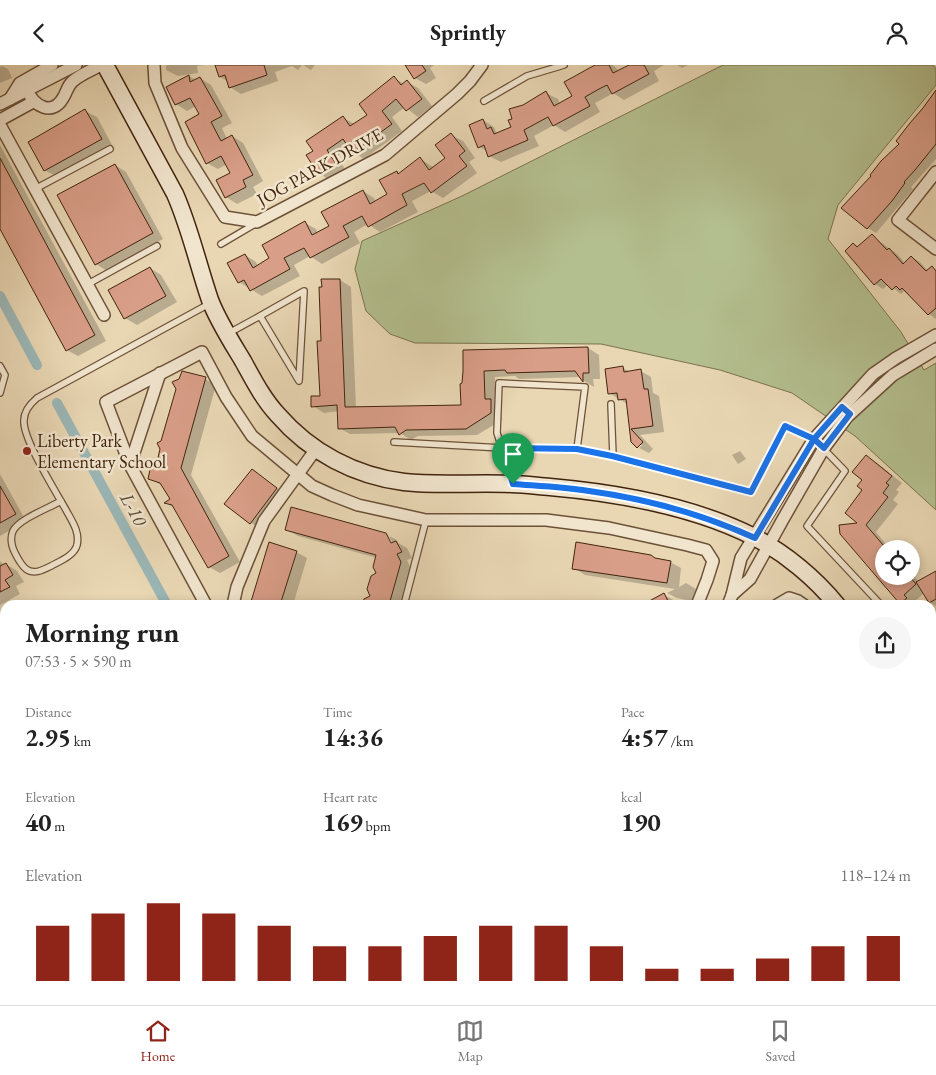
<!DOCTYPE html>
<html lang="en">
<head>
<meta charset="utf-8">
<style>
  :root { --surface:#fff; --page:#f6f6f6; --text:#222; --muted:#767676; --line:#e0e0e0; --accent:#8f2418 }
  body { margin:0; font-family:"EB Garamond",serif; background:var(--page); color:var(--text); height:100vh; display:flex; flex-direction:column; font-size:19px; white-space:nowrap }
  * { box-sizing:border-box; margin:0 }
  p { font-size:16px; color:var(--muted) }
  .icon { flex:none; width:28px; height:28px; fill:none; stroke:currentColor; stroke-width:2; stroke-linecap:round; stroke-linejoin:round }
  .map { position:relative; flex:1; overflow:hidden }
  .panel { position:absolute; left:0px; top:535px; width:936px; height:405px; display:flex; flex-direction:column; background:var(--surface); border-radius:15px 15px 0 0; box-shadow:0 2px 8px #0003 }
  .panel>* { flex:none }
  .tools { position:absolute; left:875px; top:475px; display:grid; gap:10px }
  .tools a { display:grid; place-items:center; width:45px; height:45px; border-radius:50%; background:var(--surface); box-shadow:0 2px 8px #0003; font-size:25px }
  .pin { position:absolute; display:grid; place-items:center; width:42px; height:42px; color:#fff; margin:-51px -21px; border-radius:50% 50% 50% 0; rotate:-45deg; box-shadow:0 0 5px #0007 }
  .pin .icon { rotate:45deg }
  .round { display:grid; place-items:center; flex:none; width:52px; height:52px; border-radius:26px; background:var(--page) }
  .overview { display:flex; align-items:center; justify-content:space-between; height:85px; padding:0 25px }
  h1 { font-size:28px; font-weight:700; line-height:38px }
  .stats { display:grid; grid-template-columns:repeat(3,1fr); gap:8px; height:85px; padding:5px 25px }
  .stats div { display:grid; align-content:center }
  .stats b { font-size:25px; font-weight:700 }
  .stats small { font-size:14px; font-weight:400 }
  .stats p { font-size:14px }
  .chart { height:140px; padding:10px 25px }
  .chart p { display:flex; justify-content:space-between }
  .chart svg { width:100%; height:90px; margin-top:5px; stroke:var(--accent); stroke-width:6 }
  header { display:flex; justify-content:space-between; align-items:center; height:65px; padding:0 25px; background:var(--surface); font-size:22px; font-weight:700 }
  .tabs { display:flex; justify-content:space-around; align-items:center; height:70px; border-top:1px solid var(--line); background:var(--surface); font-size:14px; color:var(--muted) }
  .tabs a { display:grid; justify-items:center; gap:2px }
  .tabs .selected { color:var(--accent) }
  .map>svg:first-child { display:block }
</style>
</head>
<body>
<header><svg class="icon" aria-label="back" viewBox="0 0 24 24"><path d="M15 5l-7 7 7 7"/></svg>Sprintly<svg class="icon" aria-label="person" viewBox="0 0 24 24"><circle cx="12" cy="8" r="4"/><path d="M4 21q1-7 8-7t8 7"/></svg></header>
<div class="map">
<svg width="936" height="940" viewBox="0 0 936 940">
  <rect width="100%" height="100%" fill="#e9d7b4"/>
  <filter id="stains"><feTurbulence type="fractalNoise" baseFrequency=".004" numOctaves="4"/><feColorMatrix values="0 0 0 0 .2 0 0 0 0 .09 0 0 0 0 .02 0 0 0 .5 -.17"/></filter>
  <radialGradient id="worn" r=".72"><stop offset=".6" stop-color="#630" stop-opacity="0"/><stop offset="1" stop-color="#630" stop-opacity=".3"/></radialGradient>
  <path fill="#b4bf8f" stroke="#7b724e" d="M723,0H933L936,4V20L838,140L828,174L901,267L924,305L936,298V445L855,371L792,328L720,305L601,279L415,278L390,269L366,246L355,204L362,176L462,131Z"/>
  <g fill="#0003">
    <path d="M166,0H204L197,1L198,8L178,11L166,5Z"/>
    <path d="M216,0H302L298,5L292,1L275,7L278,16L241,29L230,22L227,16L220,12Z"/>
    <path d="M303,0H315L311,5Z"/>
    <path d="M406,0H434L430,3L436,13L426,19L415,13Z"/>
    <path d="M598,0H613L619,6L631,0H664L654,6L659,16L624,35L613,28L610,30L595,38L600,47L565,67L554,60L534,71L539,81L501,97L489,91L487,86L479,82L483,55L494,62L496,67L499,68L512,63L514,54L523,41L546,28L558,34L560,39L574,31Z"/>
    <path d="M677,0H688L682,3Z"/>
    <path d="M2,1L8,4L12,13L0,18V2Z"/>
    <path d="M189,11L196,15L200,13L211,20L232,58L222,63L227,74L232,71L243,78L263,116L253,122L257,129L237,139L226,132L232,108L227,99L218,104L207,98L200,50L196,41L187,46L176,39L167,23Z"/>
    <path d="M394,13L404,19L407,17L418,23L432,41L418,52L405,42L392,52L402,66L364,94L353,87L350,83L337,91L346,106L331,116L320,109L314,87L343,53L355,59L369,50Z"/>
    <path d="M936,28V94L911,122L913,124L876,168L868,163L900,78Z"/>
    <path d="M85,46L97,52L112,80L56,111L44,105Z"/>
    <path d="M451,70L463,76L475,93L469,97L477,108L443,133L431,126L412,136L418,147L380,167L368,159L354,167L360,178L322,199L310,191L294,200L300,211L262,231L239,217L245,190L256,197L258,201L271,194L305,158L316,164L318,168L330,161L363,126L374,133L376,137L389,130L397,107L400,109L421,94L434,103L446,94Z"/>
    <path d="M0,80L106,276L78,291L67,285L0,160Z"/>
    <path d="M115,100L126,107L163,174L107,206L96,199Z"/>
    <path d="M872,171L897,189L905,198L912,192L920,197L928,206L932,203L936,205V254L929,249L904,226L901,229L888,219L883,224L875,219L846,186L854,179L859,182Z"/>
    <path d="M150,203L161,210L177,237L137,260L125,253Z"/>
    <path d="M340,215L351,222L356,343L462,341L464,306L588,283L599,290L600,314H593L594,322L584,316L581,312L519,314L515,311L495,312V338L501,342L502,355L477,370L418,371L411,375L400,368L350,369L339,363V346L324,348L313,341L321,332L323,278Z"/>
    <path d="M623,303L630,307L641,306L651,312L653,328L659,331L664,367L640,370L653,384L649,388L639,383L642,380H638L632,376L627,339L609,328Z"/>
    <path d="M205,314L216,320L191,410L240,497L220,508L209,502L175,443L166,438L171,435L163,421L149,413L158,398L162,377Z"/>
    <path d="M740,386L746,394L738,399L732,390Z"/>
    <path d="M866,391L877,398L902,418L896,425L899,427L893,435L898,439L876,467L890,484H884V511H911V508L919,517L936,507V541L930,537L924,528L914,537L917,540H904L901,538L841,468L860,459Z"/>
    <path d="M252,405L287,430L262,464L251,458Z"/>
    <path d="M0,409L26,456L0,471Z"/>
    <path d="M286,464L385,469L389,471H386L392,484L395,483L389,471L397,475L398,478L407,483L412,493L407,495L411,504L402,540H364L372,531L378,508L377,493L298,471Z"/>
    <path d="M296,487L307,493L293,540H251Z"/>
    <path d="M656,495L670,497L681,503L679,522L686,518L696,524L691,536L677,533L667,528L675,524L585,510L574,503Z"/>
    <path d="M0,496L4,500L6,499L17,506L24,517L16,521L20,529L0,540Z"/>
    <path d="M664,530L675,536L677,540H644Z"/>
    <path d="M931,769L936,772V793L934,792L931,794Z"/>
    <path d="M931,864L933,865L936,864V889L931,886Z"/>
    <path d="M436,935H482L473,940H439Z"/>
    <path d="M622,935H652L655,940H625Z"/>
    <path d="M799,935L807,940H793Z"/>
  </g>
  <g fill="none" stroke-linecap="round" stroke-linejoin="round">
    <g stroke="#9bb7b7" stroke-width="10">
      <path d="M0,231L37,300"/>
      <path d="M57,338L167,540"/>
      <path d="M382,935L384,940"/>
    </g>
  </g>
  <g fill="#d99e88" stroke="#42240e">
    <path d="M215,0H264L267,10L229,23L225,10L219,12Z"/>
    <path d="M405,0H422L426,6L414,14Z"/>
    <path d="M595,0H609L613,8L629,0H644L649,9L612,29L607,20L599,24L585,32L590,41L553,61L548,52L524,65L528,75L488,92L484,80L478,83L469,60L483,54L487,64L491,62L494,69L511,62L508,55L512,54L509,44L523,40L546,26L554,41L572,31L564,17Z"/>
    <path d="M189,10L190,17L200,12L222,51L211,57L221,76L232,70L253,110L243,115L246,122L225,133L216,115L230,108L221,91L206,99L185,57L199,49L190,33L175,40L166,22Z"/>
    <path d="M394,11L401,20L407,15L422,34L406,46L396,34L382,46L392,59L352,88L343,74L327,85L336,99L319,110L306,90L313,86L306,76L343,51L350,61L367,50L359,39Z"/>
    <path d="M936,25V79L915,105L904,117L905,118L892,136L867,164L841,143L871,111L870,110L881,96L899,79L896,76L910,58L923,43Z"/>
    <path d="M85,44L102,74L44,106L28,77Z"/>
    <path d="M451,68L465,86L459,91L467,101L431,128L424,118L402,129L407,140L368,162L362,151L343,161L349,172L310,193L304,183L284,193L290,204L250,226L244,215L238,218L227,198L245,189L253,203L269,193L262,180L305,156L312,170L329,161L321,147L363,125L370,139L387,129L379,115L397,106L398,109L420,92L429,105L445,93L435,80Z"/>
    <path d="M0,93L95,270L66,286L0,164Z"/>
    <path d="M115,99L153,168L95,200L57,130Z"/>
    <path d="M872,169L887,185L889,183L903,199L911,191L926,206L932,201L936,206V243L928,250L902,223L900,225L896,221L892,225L881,214L874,220L845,186L853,178L857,182Z"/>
    <path d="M150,202L166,231L124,254L108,225Z"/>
    <path d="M321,214H340L345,342L461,340L460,319L462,318L463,306V285L588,282L589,308H583V317L575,306L507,308L505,305L484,306L485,334H491V348L466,364L406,365L399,370L395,362L338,364L337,340L311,342V331H320L317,276H321L319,222H322Z"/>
    <path d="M623,301L624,307L641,304L644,324H648L653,361L631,364L643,377L637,383L631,377L626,334L618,335L617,328L608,329L605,304Z"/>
    <path d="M182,306L206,312L181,403L229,491L208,503L172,440L164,438L170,434L160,418L148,414L151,400L157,397L160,384L157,378L161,376L176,324L172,317L179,314Z"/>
    <path d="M866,390L892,411L886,418L889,420L883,428L888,432L866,460L884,481V511H909L916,519L904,530L907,533L900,539L840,469L839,460L857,458L845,448L862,425L857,421L862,415L852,407Z"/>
    <path d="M252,404L277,423L250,459L224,439Z"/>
    <path d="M0,421L16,449L0,458Z"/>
    <path d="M291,442L386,468L391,478L396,476L402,487L397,489L401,497L389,540H362L364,534L370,531L367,524L371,511L376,508L373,502L376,490L285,465Z"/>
    <path d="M269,477L297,486L280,540H250Z"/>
    <path d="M576,477L651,490L655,493L671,496L667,518L572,504Z"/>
    <path d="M6,498L13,510L5,515L10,522L0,527V501Z"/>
    <path d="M936,506V534L929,538L916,517Z"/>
    <path d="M664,528L670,540H642Z"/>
  </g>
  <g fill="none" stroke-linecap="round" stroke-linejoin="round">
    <defs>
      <g id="lane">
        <path d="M484,36L527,11L564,0"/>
        <path d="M35,124L110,84"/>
        <path d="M221,179L255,159"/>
        <path d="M88,219L157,181"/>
        <path d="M229,268L260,251L299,316L304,226L260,251"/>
        <path d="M0,301L5,310L0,328"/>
        <path d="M611,339L613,391"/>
        <path d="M394,377L502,383L497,368L499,318L585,322L577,384"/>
        <path d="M513,417L502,383L577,384L613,391L751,427L785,361L814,374L845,406L807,461L881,540"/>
        <path d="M61,436C49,443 19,454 13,466C10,473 12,482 15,488C18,494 21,500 26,504C34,510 43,505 51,501C60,496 74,491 77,480C80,467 72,456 66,445C56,427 22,373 24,355C24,346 30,339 37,333L209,239"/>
        <path d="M404,540L426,455"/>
        <path d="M931,556L936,553"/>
        <path d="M931,594L936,599"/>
        <path d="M0,732L5,729"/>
        <path d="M0,863L5,874"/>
        <path d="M34,935L36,940"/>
        <path d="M202,935L204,940"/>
        <path d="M140,940L149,935"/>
      </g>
      <g id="street">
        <path d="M154,0L155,18L182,83L225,152L257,157L385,90L457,29L470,16L482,0"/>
        <path d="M27,25C34,41 52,52 63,33C67,27 67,21 73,16C81,9 92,5 101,0"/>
        <path d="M10,34L20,18L52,0"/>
        <path d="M0,39L76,0"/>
        <path d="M0,55L33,37"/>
        <path d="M0,60L104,250"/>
        <path d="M936,107L898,155L936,184"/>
        <path d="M130,400L160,308"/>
        <path d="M732,530L750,514L782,456L824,383L847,352L893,310L936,284"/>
        <path d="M206,540L130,400L106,337L202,287L226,332L252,371L312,421L332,430L358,440L426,455H546L609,463L687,480L706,485L713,496L707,515L697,540"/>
        <path d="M233,540L237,522L264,456L316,384"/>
        <path d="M728,540L732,530L741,493L814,374L873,309L896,293L936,270"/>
        <path d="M777,540L789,533L798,536L804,540"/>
        <path d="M931,655L936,654"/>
        <path d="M828,935L830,940"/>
      </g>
      <g id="secondary">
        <path d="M105,0L175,129C190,163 198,200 210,235C218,256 231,276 243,296C253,314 263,334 278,350C310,387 355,411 404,417C439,421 476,417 512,419C524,419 537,421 550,422C618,428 693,441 754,472C785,488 815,513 837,540"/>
        <path d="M931,702L936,711"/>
        <path d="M931,826L936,824"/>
        <path d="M722,940L731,935"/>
      </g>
    </defs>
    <use href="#lane" stroke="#6c5138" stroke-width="8"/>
    <use href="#street" stroke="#6c5138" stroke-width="14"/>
    <use href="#secondary" stroke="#42240e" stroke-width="19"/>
    <use href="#lane" stroke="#f1e5ce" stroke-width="5.5"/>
    <use href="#street" stroke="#f1e5ce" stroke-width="11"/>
    <use href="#secondary" stroke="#f1e5ce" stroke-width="16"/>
  </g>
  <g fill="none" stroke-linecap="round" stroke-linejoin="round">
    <defs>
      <path id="route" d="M513,419C539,421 564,422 589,426C647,434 702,449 755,473L814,374L824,383L850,349L842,342L814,374L785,361L751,427L612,391L577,384L502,383L513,419"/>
    </defs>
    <use href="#route" stroke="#fff" stroke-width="10"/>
    <use href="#route" stroke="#1a73e8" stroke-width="6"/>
  </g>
  <circle fill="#8f2418" stroke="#f1e5ce" stroke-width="2" cx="27" cy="386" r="5"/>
  <g text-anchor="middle" stroke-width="5" stroke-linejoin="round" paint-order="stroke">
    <g font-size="18" fill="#42240e" stroke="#f1e5ce">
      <text transform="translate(320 102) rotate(-29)" y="6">JOG PARK DRIVE</text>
    </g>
    <g font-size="18" fill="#42240e" stroke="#f1e5ce" text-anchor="start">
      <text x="37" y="382">Liberty Park<tspan x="37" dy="21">Elementary School</tspan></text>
    </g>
    <g font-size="19" font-style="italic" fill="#584938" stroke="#f1e5ce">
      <text transform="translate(134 444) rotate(61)" y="7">L-10</text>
    </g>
  </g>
  <rect width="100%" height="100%" filter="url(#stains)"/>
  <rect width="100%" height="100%" fill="url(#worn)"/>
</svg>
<div class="tools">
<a><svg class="icon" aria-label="locate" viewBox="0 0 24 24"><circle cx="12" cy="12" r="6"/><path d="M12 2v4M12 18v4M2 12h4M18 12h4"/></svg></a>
</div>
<div class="pin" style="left:513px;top:419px;background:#1e9e55"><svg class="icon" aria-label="arrive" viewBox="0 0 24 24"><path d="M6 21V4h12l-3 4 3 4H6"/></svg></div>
<section class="panel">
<div class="overview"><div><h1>Morning run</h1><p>07:53 · 5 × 590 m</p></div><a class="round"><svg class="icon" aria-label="share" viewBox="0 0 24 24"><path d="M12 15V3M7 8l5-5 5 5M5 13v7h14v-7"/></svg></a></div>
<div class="stats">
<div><p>Distance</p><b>2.95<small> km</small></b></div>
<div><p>Time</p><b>14:36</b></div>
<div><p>Pace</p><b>4:57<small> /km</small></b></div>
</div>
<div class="stats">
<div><p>Elevation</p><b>40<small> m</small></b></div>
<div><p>Heart rate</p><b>169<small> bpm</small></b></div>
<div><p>kcal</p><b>190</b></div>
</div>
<div class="chart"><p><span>Elevation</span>118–124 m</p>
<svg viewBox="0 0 160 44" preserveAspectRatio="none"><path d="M5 44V17M15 44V11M25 44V6M35 44V11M45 44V17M55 44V27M65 44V27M75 44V22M85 44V17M95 44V17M105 44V27M115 44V38M125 44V38M135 44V33M145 44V27M155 44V22"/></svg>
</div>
</section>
</div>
<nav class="tabs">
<a class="selected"><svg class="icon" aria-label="home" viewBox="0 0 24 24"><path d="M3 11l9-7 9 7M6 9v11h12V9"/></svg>Home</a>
<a><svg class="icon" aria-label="map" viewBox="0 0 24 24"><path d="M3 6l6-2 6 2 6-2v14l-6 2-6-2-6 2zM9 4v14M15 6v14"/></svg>Map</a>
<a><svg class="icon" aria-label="saved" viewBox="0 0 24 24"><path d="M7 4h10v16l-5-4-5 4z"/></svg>Saved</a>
</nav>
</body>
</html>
